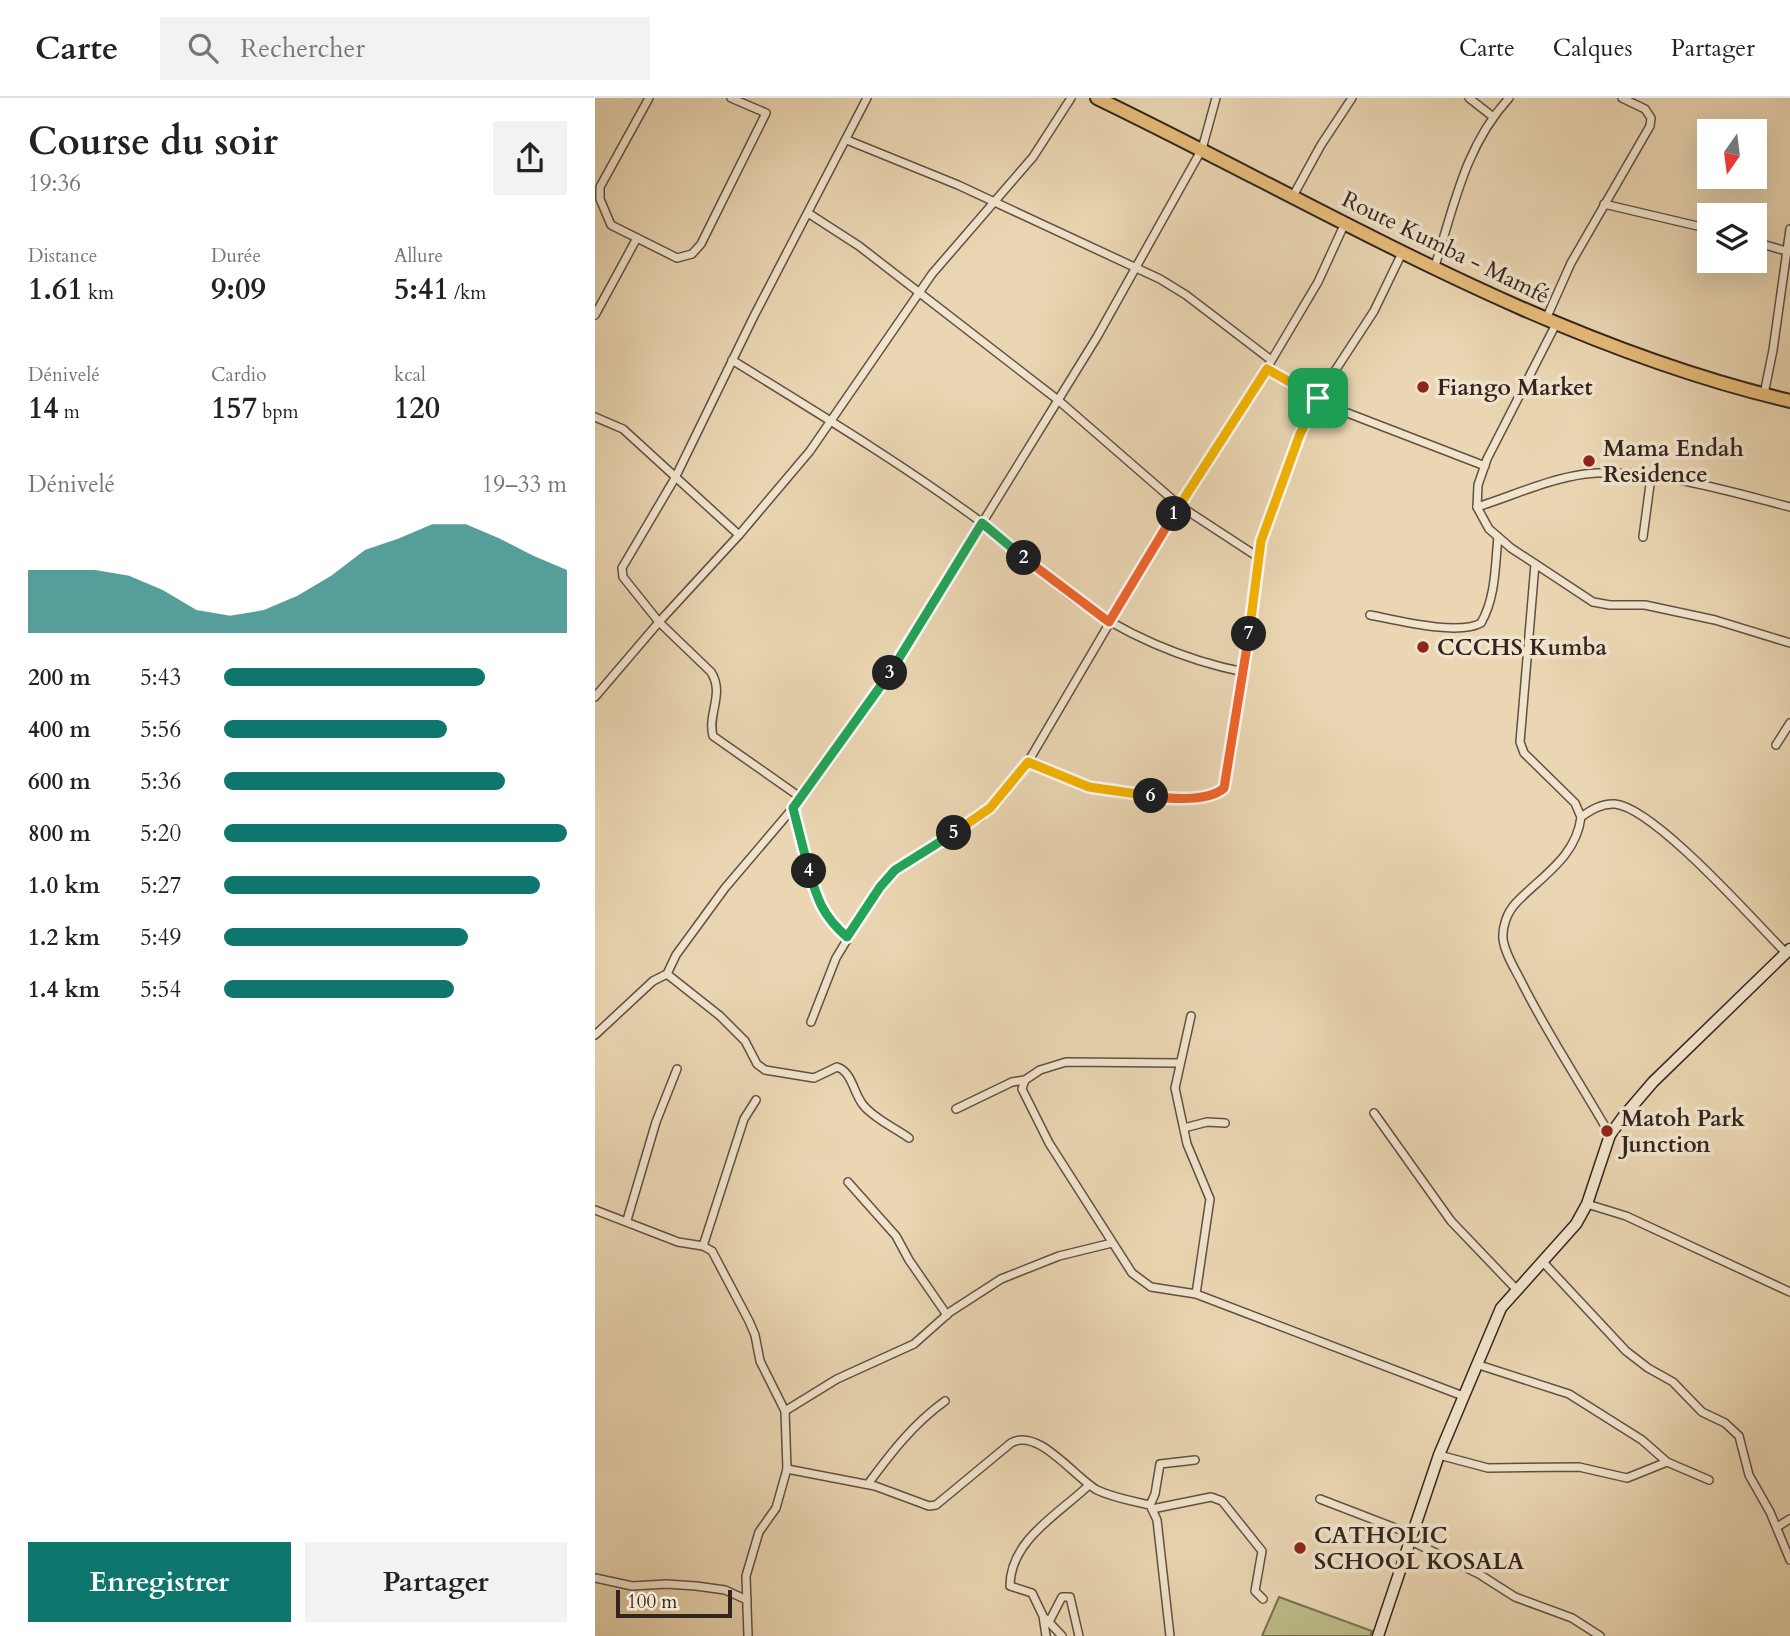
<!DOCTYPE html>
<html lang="fr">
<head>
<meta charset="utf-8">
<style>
  :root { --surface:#fff; --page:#f2f2f2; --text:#222; --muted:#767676; --line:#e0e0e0; --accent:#0f766e }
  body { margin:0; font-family:Cardo,serif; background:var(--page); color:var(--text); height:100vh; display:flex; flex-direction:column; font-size:26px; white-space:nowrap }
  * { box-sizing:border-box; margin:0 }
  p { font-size:23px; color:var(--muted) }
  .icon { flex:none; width:38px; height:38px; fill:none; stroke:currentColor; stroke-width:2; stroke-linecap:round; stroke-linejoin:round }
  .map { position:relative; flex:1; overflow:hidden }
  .panel { display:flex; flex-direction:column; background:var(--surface); width:595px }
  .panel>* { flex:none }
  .needle { width:46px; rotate:194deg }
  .controls { position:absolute; left:1102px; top:21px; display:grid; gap:14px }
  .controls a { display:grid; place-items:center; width:70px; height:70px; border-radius:0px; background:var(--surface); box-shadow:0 7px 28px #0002; font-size:35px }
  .scale { position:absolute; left:21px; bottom:18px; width:116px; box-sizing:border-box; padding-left:7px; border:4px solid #34241e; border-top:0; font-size:19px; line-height:24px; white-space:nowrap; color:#34241e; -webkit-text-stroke:5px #f1e4cd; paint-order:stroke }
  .pin { position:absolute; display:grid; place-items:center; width:60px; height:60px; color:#fff; margin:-30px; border-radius:14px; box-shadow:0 4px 10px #0006 }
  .km { position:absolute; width:35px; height:35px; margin:-18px; border-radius:50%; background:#222; color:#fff; font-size:19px; line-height:35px; text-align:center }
  .round { display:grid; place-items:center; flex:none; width:74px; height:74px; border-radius:0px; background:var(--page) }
  .overview { display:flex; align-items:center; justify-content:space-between; height:119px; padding:0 28px }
  h1 { font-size:38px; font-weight:700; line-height:52px }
  .figures { display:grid; grid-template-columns:repeat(3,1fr); gap:10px; height:119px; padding:7px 28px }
  .figures div { display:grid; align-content:center }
  .figures b { font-size:30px; font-weight:700 }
  .figures small { font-size:19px; font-weight:400 }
  .figures p { font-size:19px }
  .chart { height:196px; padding:14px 28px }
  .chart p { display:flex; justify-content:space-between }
  .chart svg { width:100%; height:126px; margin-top:7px; fill:var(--accent); opacity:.7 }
  .cta { display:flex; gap:14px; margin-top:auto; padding:14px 28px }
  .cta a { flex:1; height:80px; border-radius:0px; background:var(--accent); color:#fff; font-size:28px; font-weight:700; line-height:80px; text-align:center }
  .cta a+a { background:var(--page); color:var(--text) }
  ul { padding:0 28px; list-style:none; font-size:23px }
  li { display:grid; grid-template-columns:112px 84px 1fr; align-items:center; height:52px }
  li i { height:18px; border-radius:9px; background:var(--accent) }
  header { display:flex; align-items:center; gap:42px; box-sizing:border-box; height:98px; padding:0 35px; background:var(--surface); border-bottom:2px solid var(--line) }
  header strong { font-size:33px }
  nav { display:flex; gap:38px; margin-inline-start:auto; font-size:24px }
  .search { width:490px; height:63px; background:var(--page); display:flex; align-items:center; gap:18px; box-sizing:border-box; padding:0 24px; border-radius:0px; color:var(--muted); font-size:26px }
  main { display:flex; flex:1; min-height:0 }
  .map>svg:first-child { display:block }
</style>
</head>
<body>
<header>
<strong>Carte</strong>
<div class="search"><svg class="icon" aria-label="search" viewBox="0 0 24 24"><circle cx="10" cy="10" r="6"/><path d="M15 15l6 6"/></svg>Rechercher</div>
<nav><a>Carte</a><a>Calques</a><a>Partager</a></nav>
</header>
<main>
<section class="panel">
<div class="overview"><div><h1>Course du soir</h1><p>19:36</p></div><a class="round"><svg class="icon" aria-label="share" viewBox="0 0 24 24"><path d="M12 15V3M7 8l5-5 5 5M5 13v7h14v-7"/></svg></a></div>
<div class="figures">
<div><p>Distance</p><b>1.61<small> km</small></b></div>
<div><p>Durée</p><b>9:09</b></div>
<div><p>Allure</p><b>5:41<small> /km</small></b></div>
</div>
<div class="figures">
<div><p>Dénivelé</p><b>14<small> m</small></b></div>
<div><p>Cardio</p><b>157<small> bpm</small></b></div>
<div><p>kcal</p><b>120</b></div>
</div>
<div class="chart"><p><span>Dénivelé</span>19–33 m</p>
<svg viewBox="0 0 160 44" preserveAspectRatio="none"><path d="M0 44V22L10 22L20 22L30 24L40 29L50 36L60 38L70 36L80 31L90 24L100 15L110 11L120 6L130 6L140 11L150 17L160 22V44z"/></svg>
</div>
<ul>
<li><b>200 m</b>5:43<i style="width:76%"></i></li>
<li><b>400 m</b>5:56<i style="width:65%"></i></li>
<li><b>600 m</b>5:36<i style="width:82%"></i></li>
<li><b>800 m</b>5:20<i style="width:100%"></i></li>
<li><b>1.0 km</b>5:27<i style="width:92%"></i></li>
<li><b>1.2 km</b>5:49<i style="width:71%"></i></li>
<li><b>1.4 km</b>5:54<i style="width:67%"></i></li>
</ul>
<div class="cta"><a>Enregistrer</a><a>Partager</a></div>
</section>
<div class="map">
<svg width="1195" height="1538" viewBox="0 0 1195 1538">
  <rect width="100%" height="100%" fill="#ead6b2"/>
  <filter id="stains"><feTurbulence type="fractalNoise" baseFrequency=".00286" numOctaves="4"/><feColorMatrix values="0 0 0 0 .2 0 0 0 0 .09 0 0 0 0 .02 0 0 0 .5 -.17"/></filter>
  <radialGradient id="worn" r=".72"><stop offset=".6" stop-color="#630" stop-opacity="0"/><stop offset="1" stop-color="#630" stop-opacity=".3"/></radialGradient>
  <path fill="#bbbd89" stroke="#787054" stroke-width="2" d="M684,1499L777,1533L775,1538H667Z"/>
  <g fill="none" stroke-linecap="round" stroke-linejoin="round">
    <defs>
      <g id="street">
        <path d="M54,0L5,89V101L16,127L82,160L97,156L106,146L171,15L136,0"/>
        <path d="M874,0L897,18"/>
        <path d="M252,42L363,87L565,181L591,197L676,262"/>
        <path d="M698,98L726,47L757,0"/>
        <path d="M1009,106L1115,131"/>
        <path d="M213,115L264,148L463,302L585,408L663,459"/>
        <path d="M1160,144L1191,153"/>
        <path d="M840,168C859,108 870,48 914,0"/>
        <path d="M0,217L42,140"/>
        <path d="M951,221L976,165L1055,28L1056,20L1050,11L1027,0"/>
        <path d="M961,226L892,361L883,387L882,409L894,431L916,450L998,504L1015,507H1050L1120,522L1195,545"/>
        <path d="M137,262C221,314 306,365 386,424C417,447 445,474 476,498C526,535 588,562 649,574"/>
        <path d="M672,270L737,309L890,368"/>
        <path d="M1169,296L1178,252L1195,131"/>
        <path d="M0,319L28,331L144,437"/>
        <path d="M882,409C917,398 953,381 990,376C1054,369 1133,393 1195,409"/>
        <path d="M1048,439L1056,379"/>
        <path d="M940,466L925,644L929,655L980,705L986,719C981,760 945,779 920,806C912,815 907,829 908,841C910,856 920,871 927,885C953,937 986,986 1015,1037"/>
        <path d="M775,517C801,522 863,538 886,525C901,499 900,467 903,439"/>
        <path d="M0,599L64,524L144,437L215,353L337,176L438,59L476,0"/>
        <path d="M1181,647L1195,625"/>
        <path d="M433,664C453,673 473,683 494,689C522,696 607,710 629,690L649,574L666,443L705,336L734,282L779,213L808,153"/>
        <path d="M205,699L118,638C112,616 130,596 116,574L64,524L28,479L27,470L80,380L159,218L272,0"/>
        <path d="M198,710L226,810L235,824L252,839"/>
        <path d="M986,719C996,712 1007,705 1020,706C1060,710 1159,823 1191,855"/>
        <path d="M72,876L125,918L150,943L162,966L170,972L219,980L242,969C258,974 258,996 269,1008C280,1021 300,1030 314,1040"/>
        <path d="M596,918L580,990L592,1046L615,1101L601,1196L868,1298"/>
        <path d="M216,924L241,860L284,789L315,761L386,719L433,664L558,451L672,270L723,184L750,125"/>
        <path d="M0,937L58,883L72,876L81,857L130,790L198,710L229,664L281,597L502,239L607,51L621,0"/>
        <path d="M584,965L471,964L445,972L430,982L427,991L454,1045L537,1175L556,1189L601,1196"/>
        <path d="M361,1011L417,984L430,982"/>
        <path d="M779,1015L856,1123L921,1191"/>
        <path d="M589,1030L612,1024L630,1025"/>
        <path d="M253,1084L301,1138L314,1162L352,1217"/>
        <path d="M992,1106L1031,1118L1195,1194"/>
        <path d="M0,1112L83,1144L108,1148L117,1153L154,1223L160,1237L165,1263L190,1313L242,1281L319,1246L355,1214L406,1181L464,1158L517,1145"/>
        <path d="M32,1122L61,1024L82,971"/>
        <path d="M108,1148L149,1021L161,1002"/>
        <path d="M947,1163L1031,1253L1053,1270L1078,1284L1107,1314L1130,1325L1144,1338L1154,1377L1175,1414L1195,1462"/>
        <path d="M881,1266L974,1296L1047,1342L1072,1364L1114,1382"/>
        <path d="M844,1357L893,1370L984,1369L1032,1380L1072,1364"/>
        <path d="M192,1371L280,1388L334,1408L341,1407L416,1345C443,1329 479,1379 502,1392C519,1400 538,1403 555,1407L562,1422L575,1538"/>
        <path d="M273,1386C296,1355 318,1326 350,1303"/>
        <path d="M725,1401L816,1436"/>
        <path d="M555,1407L560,1396L565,1366L600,1362"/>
        <path d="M557,1411L616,1399L627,1403L667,1453L660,1493L668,1501"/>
        <path d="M1182,1429L1195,1421"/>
        <path d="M814,1442L884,1476L920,1499L977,1520L1005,1538"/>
        <path d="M0,1480L37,1488L71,1486L101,1488L130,1492L152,1502"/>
        <path d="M451,1521L467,1538"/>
        <path d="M454,1524L467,1499H475L484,1538"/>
        <path d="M153,1538L151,1478L164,1434L181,1410L192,1371L190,1313"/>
        <path d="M451,1538L448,1518L437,1495L415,1488C415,1442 464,1416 494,1387"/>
      </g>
      <path id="secondary" d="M783,1538L844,1357L906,1210L981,1126L992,1106L1015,1037L1028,1019L1058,984L1195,851"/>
      <path id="highway" d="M502,0C728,109 948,245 1195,303"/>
    </defs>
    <use href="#street" stroke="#625043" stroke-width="10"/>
    <use href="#secondary" stroke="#34241e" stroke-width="13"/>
    <use href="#highway" stroke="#34241e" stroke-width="16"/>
    <use href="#street" stroke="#f1e4cd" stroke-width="7"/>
    <use href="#secondary" stroke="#f1e4cd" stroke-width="10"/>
    <use href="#highway" stroke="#e5bb79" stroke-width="12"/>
  </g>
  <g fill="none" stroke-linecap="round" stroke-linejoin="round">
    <defs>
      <path id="split-1" d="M579,416L672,271L723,300"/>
      <path id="split-2" d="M429,460L514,524L579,416"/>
      <path id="split-3" d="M295,575L387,425L429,460"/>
      <path id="split-4" d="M214,773L198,710L295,575"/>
      <path id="split-5" d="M214,773C223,803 228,818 252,839L285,789L300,772L359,735"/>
      <path id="split-6" d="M359,735L395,710L433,664L494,689L556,698"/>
      <path id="split-7" d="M556,698C576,701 613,704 629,690L654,536"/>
      <path id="split-8" d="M654,536L666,443L705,336L723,300"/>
    </defs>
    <use href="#split-1" stroke="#fff" stroke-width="14"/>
    <use href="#split-2" stroke="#fff" stroke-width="14"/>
    <use href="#split-3" stroke="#fff" stroke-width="14"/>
    <use href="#split-4" stroke="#fff" stroke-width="14"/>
    <use href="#split-5" stroke="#fff" stroke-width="14"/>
    <use href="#split-6" stroke="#fff" stroke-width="14"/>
    <use href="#split-7" stroke="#fff" stroke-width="14"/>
    <use href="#split-8" stroke="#fff" stroke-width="14"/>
    <use href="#split-1" stroke="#f5b400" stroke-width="9"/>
    <use href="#split-2" stroke="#f0652b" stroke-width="9"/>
    <use href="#split-3" stroke="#22a559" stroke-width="9"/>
    <use href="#split-4" stroke="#22a559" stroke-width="9"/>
    <use href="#split-5" stroke="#22a559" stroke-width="9"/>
    <use href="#split-6" stroke="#f5b400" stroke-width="9"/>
    <use href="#split-7" stroke="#f0652b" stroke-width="9"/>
    <use href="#split-8" stroke="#f5b400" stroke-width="9"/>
  </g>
  <g fill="#8f2418" stroke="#f1e4cd" stroke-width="2.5">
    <circle cx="828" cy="289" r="7"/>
    <circle cx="994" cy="363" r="7"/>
    <circle cx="828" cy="549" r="7"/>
    <circle cx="1012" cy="1033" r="7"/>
    <circle cx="705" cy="1450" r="7"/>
  </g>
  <g text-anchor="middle" stroke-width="7" stroke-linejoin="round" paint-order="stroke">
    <g font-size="23" fill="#34241e" stroke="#f1e4cd">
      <text transform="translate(851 149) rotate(26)" y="8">Route Kumba - Mamfé</text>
    </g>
    <g font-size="23" font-weight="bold" fill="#34241e" stroke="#f1e4cd" text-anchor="start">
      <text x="842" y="297">Fiango Market</text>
      <text x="1008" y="358">Mama Endah<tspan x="1008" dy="26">Residence</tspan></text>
      <text x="842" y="557">CCCHS Kumba</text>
      <text x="1026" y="1028">Matoh Park<tspan x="1026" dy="26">Junction</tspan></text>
      <text x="719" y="1445">CATHOLIC<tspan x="719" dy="26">SCHOOL KOSALA</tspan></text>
    </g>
  </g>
  <rect width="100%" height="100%" filter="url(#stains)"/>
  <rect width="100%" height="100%" fill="url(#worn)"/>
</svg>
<div class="controls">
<a><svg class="needle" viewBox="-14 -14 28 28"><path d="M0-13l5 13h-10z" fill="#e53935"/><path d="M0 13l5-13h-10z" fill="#767676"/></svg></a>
<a><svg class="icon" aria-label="layers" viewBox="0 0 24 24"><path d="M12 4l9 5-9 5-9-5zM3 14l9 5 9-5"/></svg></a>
</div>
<div class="scale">100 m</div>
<div class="pin" style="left:723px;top:300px;background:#1e9e55"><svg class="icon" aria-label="arrive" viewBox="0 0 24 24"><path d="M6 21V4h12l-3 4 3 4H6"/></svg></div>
<b class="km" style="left:579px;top:416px">1</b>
<b class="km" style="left:429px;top:460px">2</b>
<b class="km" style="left:295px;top:575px">3</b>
<b class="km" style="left:214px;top:773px">4</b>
<b class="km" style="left:359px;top:735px">5</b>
<b class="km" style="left:556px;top:698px">6</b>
<b class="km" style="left:654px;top:536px">7</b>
</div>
</main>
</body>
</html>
